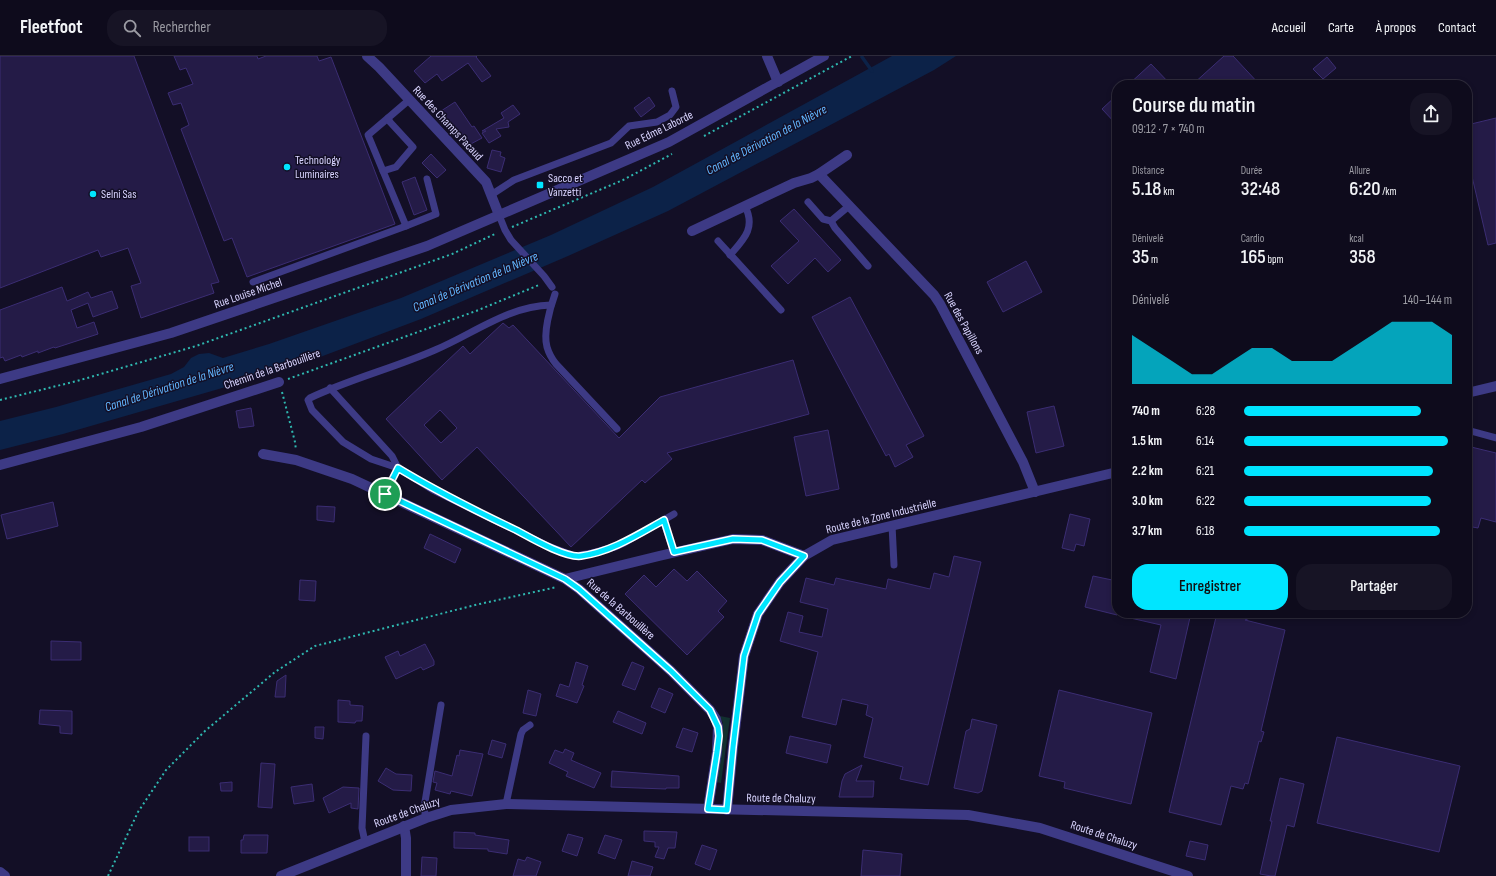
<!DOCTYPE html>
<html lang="fr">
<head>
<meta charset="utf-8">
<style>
  :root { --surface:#0e0b1c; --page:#171425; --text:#f1f3f6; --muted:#9b9ba3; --line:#2e2b3b; --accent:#00e5ff }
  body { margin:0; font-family:"Sofia Sans Condensed",sans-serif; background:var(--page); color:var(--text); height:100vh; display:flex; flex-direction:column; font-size:15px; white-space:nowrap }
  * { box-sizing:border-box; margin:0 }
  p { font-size:13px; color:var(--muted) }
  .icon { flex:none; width:22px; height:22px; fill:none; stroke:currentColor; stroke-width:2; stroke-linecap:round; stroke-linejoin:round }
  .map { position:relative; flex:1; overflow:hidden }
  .drawer { position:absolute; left:1112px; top:24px; width:360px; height:538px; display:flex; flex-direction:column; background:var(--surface); border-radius:16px; box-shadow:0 2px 6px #0003,0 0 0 1px var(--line) }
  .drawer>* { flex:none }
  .pin { position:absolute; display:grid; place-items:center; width:34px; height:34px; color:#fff; margin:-17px; border:2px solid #fff; border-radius:50%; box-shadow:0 1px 4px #0007 }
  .round { display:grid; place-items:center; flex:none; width:42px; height:42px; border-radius:16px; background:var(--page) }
  .head { display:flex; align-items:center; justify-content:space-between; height:68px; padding:0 20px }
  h1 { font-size:22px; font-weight:600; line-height:30px }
  .metrics { display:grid; grid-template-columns:repeat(3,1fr); gap:6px; height:68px; padding:4px 20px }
  .metrics div { display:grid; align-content:center }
  .metrics b { font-size:20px; font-weight:600 }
  .metrics small { font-size:11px; font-weight:400 }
  .metrics p { font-size:11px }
  .chart { height:112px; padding:8px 20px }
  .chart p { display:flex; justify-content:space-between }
  .chart svg { width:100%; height:72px; margin-top:4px; fill:var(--accent); opacity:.7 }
  .primary-button { display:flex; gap:8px; margin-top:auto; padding:8px 20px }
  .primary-button a { flex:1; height:46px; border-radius:16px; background:var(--accent); color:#111; font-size:16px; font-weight:600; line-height:46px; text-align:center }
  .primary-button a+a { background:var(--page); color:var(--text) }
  ul { padding:0 20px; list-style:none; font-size:13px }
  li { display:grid; grid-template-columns:64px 48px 1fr; align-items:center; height:30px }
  li i { height:10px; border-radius:5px; background:var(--accent) }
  header { display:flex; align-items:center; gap:24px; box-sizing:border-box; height:56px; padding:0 20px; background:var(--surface); border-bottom:1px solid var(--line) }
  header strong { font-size:19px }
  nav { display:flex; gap:22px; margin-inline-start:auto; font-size:14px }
  .search { width:280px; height:36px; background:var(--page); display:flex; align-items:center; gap:10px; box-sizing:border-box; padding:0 14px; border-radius:16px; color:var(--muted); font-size:15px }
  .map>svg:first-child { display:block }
</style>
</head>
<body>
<header>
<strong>Fleetfoot</strong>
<div class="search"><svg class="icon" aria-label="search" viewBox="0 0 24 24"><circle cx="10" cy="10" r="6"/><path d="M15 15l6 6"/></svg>Rechercher</div>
<nav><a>Accueil</a><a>Carte</a><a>À propos</a><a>Contact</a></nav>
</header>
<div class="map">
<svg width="1496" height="820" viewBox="0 0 1496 820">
  <rect width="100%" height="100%" fill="#130f26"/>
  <path fill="#12302f" d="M720,660L730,662L721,727L716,726L723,667Z"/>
  <path fill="#0c2248" d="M892,0H956L934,14L668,155L568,200L421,263L291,312L63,378L0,394V365L56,351L171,318L184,311L191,302L199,298L209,297L223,302L269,288L401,242L551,179L653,131Z"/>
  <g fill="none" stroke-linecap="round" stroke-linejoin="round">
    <path stroke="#0c2248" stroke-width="3.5" d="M862,1L872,15"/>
  </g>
  <g fill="#241b47" stroke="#3b2d73" fill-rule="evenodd">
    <path d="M0,0H134L219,226L211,228L214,237L141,262L131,230L141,227L128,192L101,201L98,194L0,232Z"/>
    <path d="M174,0H257L258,3L266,0H317L319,5L331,1L395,168L247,221L232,182L224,185L181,73L189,69L181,47L173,49L168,37L193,28L186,12L180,14Z"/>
    <path d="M431,0H477L476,1L491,20L482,26L468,7L442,25L437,18L425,27L414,15Z"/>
    <path d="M1224,0H1233L1260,29H1192Z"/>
    <path d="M1327,1L1336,12L1323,23L1313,13Z"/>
    <path d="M1151,8L1171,29H1128Z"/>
    <path d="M1117,39V69L1102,53Z"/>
    <path d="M649,41L655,50L641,61L634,52Z"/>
    <path d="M455,46L472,71L474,70L482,82L467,90L441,55Z"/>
    <path d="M513,49L520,58L508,66L509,71L496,73L501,80L489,87L482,77L486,75H482L504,62L501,57Z"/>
    <path d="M1496,62V187L1488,189L1467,99V69Z"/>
    <path d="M492,94L501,96L500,100L505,102L501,116L487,112Z"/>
    <path d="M431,98L446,114L437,122L422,107Z"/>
    <path d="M415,121L427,154L414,159L402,126Z"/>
    <path d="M794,153L841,204L828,216L815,202L788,228L771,210L799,185L780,165Z"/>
    <path d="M1026,205L1042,236L1003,256L987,226Z"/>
    <path d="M62,231L67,245L88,236L91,242L112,235L118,252L93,261L88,247L71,254L77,272L94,266L98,278L55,292L54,291L38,297V295L22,301L21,299L5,305L3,301L0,302V254Z"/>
    <path d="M850,241L924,380L906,389L913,401L895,411L889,398L886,400L812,261Z"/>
    <path d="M503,267L509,272L513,269L619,382L660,341L793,304L809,358L667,397L672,403L645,427L642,424L571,491L477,391L442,424L386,363L463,290L470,298ZM440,354L457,372L441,387L424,369Z"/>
    <path d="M1054,350L1064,390L1036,397L1027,356Z"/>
    <path d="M251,352L254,370L239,372L236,355Z"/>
    <path d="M828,374L839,433L806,440L794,381Z"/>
    <path d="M1467,390L1496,397V466L1481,462L1478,472L1467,470Z"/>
    <path d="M53,446L58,470L7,483L1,459Z"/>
    <path d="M317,450L335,451L334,466L317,464Z"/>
    <path d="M1070,458L1090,463L1084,490L1076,488L1074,495L1062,492Z"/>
    <path d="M430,478L461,493L455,507L424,492Z"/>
    <path d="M954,500L981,506L928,729L900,723L903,711L864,701L873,662L866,659L868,649L842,643L836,669L802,661L818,596L780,585L788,556L803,560L799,576L822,581L828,553L800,546L806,522L834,529L836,522L886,533L888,523L930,533L934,517L949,521Z"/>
    <path d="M674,513L687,525L697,515L727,545L718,555L724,561L687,599L625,538L644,519L656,531Z"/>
    <path d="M1093,520L1117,525V559L1085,551Z"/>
    <path d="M300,524L316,525L315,545L299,544Z"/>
    <path d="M1126,557H1191L1176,623L1150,616L1161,569L1126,561Z"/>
    <path d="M1217,557H1262L1245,564L1285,574L1261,675L1264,676L1261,686L1259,685L1248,728L1245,727L1243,733L1231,730L1221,769L1169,756Z"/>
    <path d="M51,585L81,586V604H51Z"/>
    <path d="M425,588L434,605V609L423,614L421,611L396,623L385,601L398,595L400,600Z"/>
    <path d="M576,606L588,610L582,629L584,630L577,647L556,640L560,628L569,631Z"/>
    <path d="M632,606L644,611L635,634L622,629Z"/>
    <path d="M286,619L285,641H275L277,625Z"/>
    <path d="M659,632L673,638L665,657L651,651Z"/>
    <path d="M528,634L541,638L536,660L523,657Z"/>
    <path d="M1059,634L1152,657L1131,748L1064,732L1065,726L1039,720Z"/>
    <path d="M338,644L350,645V649L363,650L362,665H356L355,667L338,666Z"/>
    <path d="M40,654L72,655V678L60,677V670L39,668Z"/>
    <path d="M618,655L646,667L642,678L613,666Z"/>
    <path d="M972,663L997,669L982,735L978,737L954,732L966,675L970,673Z"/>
    <path d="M315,671H324L323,683L315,682Z"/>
    <path d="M683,672L698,677L692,696L676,691Z"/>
    <path d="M790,680L831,689L827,707L786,697Z"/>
    <path d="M1337,681L1460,710L1439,796L1317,767Z"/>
    <path d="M492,684L506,688L502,702L488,698Z"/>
    <path d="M565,693L574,697L571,704L601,717L594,732L566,720L568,716L549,707L555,694L563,697Z"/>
    <path d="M460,694L483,698L472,740L451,735L450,738L435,734L437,727L433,726L435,715L452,720L457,699L459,700Z"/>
    <path d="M261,707L275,708L272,752L258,751Z"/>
    <path d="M862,709L856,725H874L873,741H839L842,725L845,718Z"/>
    <path d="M386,712L396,718L412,719L411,735L393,734L378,725Z"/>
    <path d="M612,715L679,720V732H666V733L611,731Z"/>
    <path d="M1280,722L1304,728L1294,771L1287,769L1275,820H1271L1260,818L1272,765H1270Z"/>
    <path d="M232,726V735H221L220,727Z"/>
    <path d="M312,728L314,745L294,748L291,731Z"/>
    <path d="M343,731L359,732L358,753L351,752V747L329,757L323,742Z"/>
    <path d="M644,775L677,776L675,792H668L664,803L655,801L659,791H655V786L644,785Z"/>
    <path d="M454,776L475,777V779L509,784L507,798L488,795V793L454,792Z"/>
    <path d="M568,778L583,782L577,800L562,795Z"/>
    <path d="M244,779H268L267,797H241V784H243Z"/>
    <path d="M605,779L622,784L615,803L598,797Z"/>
    <rect x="189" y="781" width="20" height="14"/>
    <path d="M1190,785L1208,789L1205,804L1186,800Z"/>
    <path d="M702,789L717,794L710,814L695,808Z"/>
    <path d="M863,794L902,798L900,820H861Z"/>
    <path d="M422,801L437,802L436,820H421Z"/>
    <path d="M527,801L541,806L536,820H513L518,803L525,805Z"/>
    <path d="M632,805L653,811L650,820H628Z"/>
  </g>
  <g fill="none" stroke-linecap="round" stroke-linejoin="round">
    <g stroke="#2fb8b0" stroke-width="2" stroke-dasharray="2 3" stroke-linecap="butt">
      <path d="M704,80L852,0"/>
      <path d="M512,171L623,124L672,98"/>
      <path d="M288,323L476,255L539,229"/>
      <path d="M282,336L295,386L296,394"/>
      <path d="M0,344L77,325L196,290L452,198L497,177"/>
      <path d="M108,820L138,756L166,714L205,675L275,616L315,590L475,549L557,531"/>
    </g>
    <g stroke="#3d3a85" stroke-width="7">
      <path d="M383,115L368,79L388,62"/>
      <path d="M491,139L514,124L611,87L629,70L657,66L670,59L676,51L672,35"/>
      <path d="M808,146L823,163L831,165L835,172L868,210"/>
      <path d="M499,159L505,174L511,184L544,220L552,231"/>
      <path d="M831,165L849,150"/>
      <path d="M406,170L436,158L427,123"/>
      <path d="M718,185L781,254"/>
      <path d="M730,199C744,183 756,172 745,150"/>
      <path d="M253,226L406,170L383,115L396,111L413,91L390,66L388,62L409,44"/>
      <path d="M555,238C550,252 543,277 547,291C549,298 552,303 556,308L617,373"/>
      <path d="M551,249C508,250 473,278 435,294C394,312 350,323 310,342L308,344L312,354L343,386L371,403L398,412L433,434L548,490L575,500L592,497L615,491L624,487L674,458"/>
      <path d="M330,332L392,400L398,412L385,438"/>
      <path d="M1467,374L1496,382"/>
      <path d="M663,464L674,496"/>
      <path d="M892,469L894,509"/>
      <path d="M506,748L521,678L523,674L530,669"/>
      <path d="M426,762L424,752L441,649"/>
      <path d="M365,786L362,772L366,680"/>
    </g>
    <g stroke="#3d3a85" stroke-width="10">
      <path d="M367,0L379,11L486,126L499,159"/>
      <path d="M767,0L778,26"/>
      <path d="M819,118L934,239L940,248L1023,406L1035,436"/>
      <path d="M692,175L794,127L811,122L819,118L847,99"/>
      <path d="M1467,337L1496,330"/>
      <path d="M263,398L296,404L352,423L565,523L579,533L671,615L710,654L716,663L718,671L717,696L708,753"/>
      <path d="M0,409L141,371L279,326"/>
      <path d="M565,523L659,500L733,483L762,484L804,500"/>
      <path d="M727,754L733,691L744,600L758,558L780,526L804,500L832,484L1117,416"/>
      <path d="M404,770L406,782V820"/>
    </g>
    <g stroke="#3d3a85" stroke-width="10">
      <path d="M0,323L171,277L427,190L669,86L824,0"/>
      <path d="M0,816L5,820"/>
      <path d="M281,820L426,762L451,754L506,748L968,759L1040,772L1188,820"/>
    </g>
  </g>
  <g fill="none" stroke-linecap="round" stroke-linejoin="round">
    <defs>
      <path id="route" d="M398,412C436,435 476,455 516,474C531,482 565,502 581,500C611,496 637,479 664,464L674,496L733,483L762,484L804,500L780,526L758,558L744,600L733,691L727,754L708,753L717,696L719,680L718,671L710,654L671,615L579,533L565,523L385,438Z"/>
    </defs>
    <use href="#route" stroke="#fff" stroke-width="8"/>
    <use href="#route" stroke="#00e5ff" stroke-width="5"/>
  </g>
  <g fill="#00e5ff" stroke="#130f26" stroke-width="1.5">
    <circle cx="287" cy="111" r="4"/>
    <rect x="536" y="125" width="8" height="8" rx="2"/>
    <circle cx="93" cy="138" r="4"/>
  </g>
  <g text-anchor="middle" stroke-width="3" stroke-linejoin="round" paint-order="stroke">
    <g font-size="12" fill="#d9d4ff" stroke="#130f26">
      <text transform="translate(448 67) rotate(47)" y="4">Rue des Champs Pacaud</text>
      <text transform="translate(659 74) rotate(-26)" y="4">Rue Edme Laborde</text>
      <text transform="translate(248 237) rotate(-19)" y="4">Rue Louise Michel</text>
      <text transform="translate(964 267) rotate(61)" y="4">Rue des Papillons</text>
      <text transform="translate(272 313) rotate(-19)" y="4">Chemin de la Barbouillère</text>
      <text transform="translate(881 460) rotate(-14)" y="4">Route de la Zone Industrielle</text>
      <text transform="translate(621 553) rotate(41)" y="4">Rue de la Barbouillère</text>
      <text transform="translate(781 742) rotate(1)" y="4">Route de Chaluzy</text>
      <text transform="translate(407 756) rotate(-20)" y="4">Route de Chaluzy</text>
      <text transform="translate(1104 779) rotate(18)" y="4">Route de Chaluzy</text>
    </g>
    <g font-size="12" fill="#d9d4ff" stroke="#130f26" text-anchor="start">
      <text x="295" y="108">Technology<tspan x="295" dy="14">Luminaires</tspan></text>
      <text x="548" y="126">Sacco et<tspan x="548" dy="14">Vanzetti</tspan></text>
      <text x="101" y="142">Selni Sas</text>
    </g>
    <g font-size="13" font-style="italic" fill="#62b6ff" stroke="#130f26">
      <text transform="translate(766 83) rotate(-28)" y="5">Canal de Dérivation de la Nièvre</text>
      <text transform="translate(475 225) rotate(-23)" y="5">Canal de Dérivation de la Nièvre</text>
      <text transform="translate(169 330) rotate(-18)" y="5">Canal de Dérivation de la Nièvre</text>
    </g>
  </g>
</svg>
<div class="pin" style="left:385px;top:438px;background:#1e9e55"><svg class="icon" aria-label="arrive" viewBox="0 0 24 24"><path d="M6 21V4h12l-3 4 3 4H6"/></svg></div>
<section class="drawer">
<div class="head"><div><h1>Course du matin</h1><p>09:12 · 7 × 740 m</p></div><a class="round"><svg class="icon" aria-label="share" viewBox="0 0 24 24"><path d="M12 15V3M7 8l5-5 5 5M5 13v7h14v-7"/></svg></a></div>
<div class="metrics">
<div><p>Distance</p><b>5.18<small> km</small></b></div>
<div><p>Durée</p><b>32:48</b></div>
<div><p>Allure</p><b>6:20<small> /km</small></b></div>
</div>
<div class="metrics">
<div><p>Dénivelé</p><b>35<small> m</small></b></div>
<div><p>Cardio</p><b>165<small> bpm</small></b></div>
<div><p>kcal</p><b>358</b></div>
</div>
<div class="chart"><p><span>Dénivelé</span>140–144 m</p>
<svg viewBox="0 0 160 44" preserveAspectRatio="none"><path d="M0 44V14L10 22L20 30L30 38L40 38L50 30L60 22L70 22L80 30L90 30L100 30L110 22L120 14L130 6L140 6L150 6L160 14V44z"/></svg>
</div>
<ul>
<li><b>740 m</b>6:28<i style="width:85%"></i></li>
<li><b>1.5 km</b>6:14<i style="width:98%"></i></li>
<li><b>2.2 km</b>6:21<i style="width:91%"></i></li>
<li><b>3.0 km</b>6:22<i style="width:90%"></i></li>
<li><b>3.7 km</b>6:18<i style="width:94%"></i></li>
</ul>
<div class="primary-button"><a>Enregistrer</a><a>Partager</a></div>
</section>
</div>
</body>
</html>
